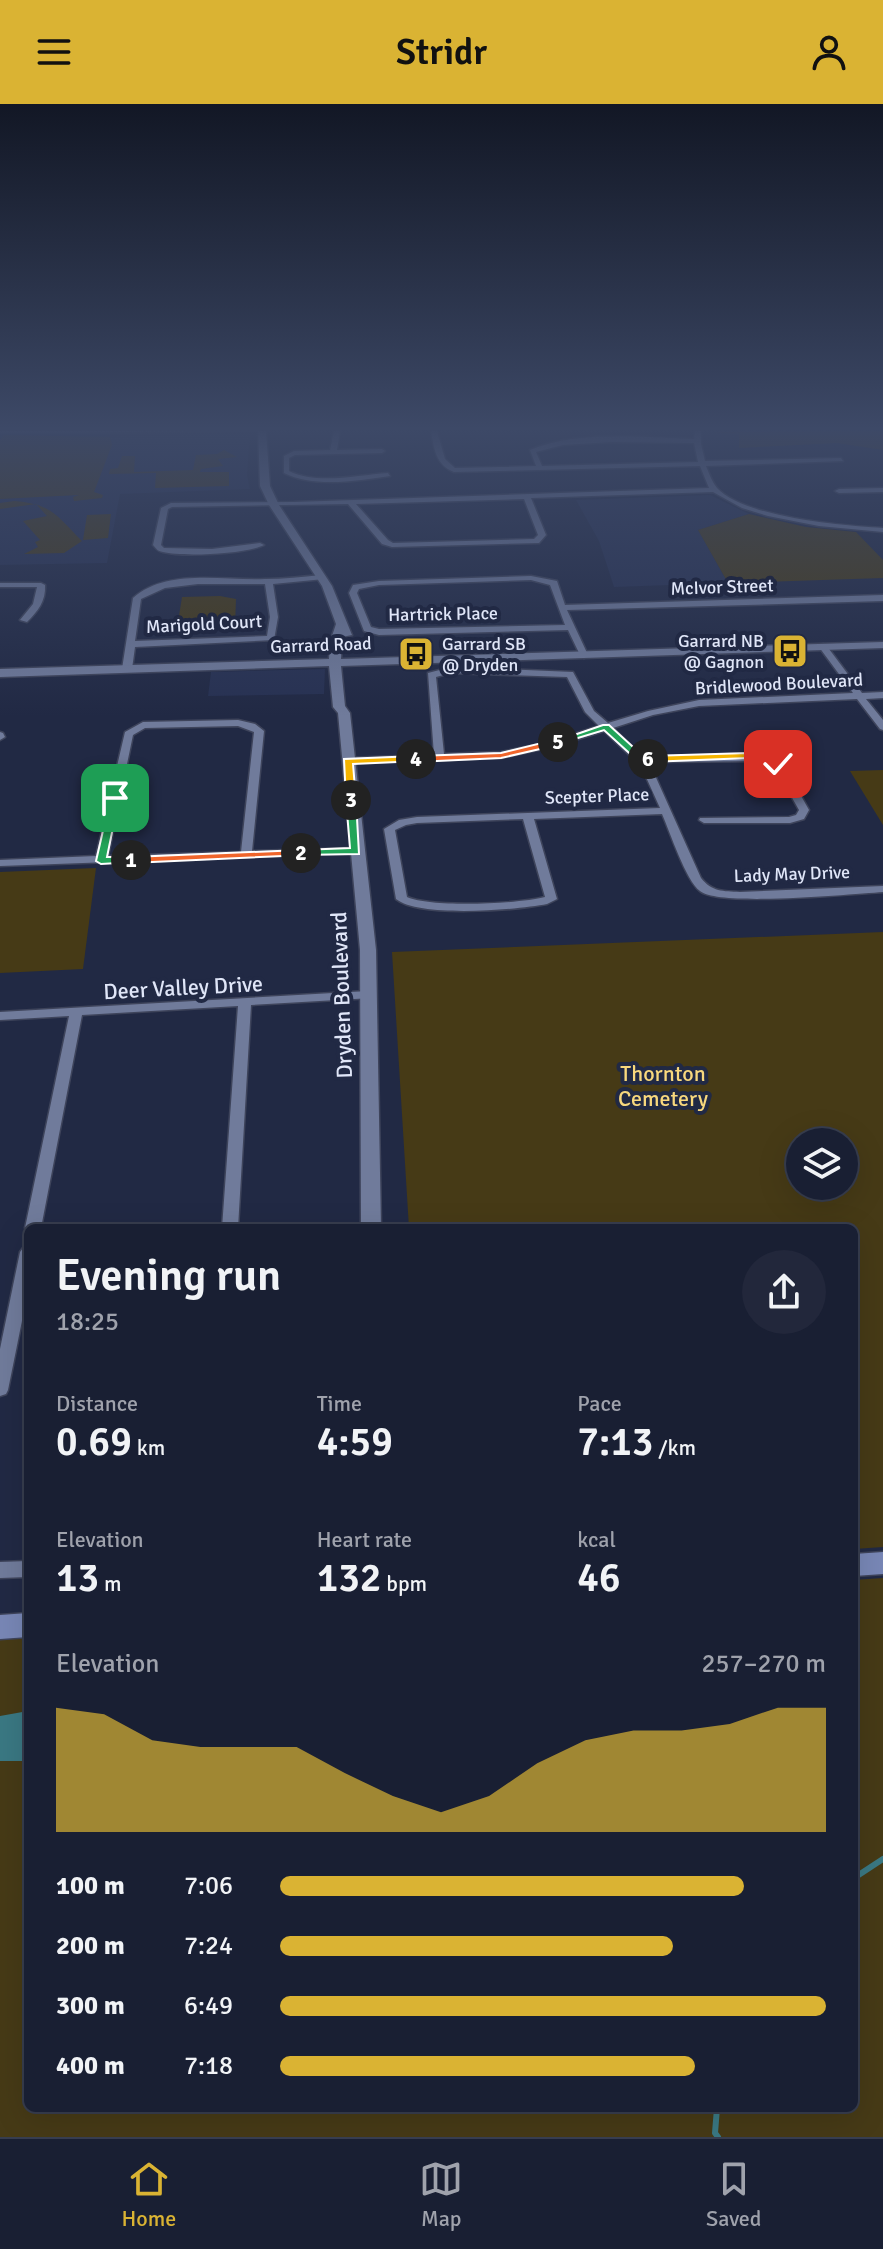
<!DOCTYPE html>
<html lang="en">
<head>
<meta charset="utf-8">
<style>
  :root { --surface:#191f33; --page:#22273b; --text:#f1f3f6; --muted:#9fa2ac; --line:#373d4e; --accent:#dab333 }
  body { margin:0; font-family:Signika,sans-serif; background:var(--page); color:var(--text); height:100vh; display:flex; flex-direction:column; font-size:30px; white-space:nowrap }
  * { box-sizing:border-box; margin:0 }
  p { font-size:26px; color:var(--muted) }
  .icon { flex:none; width:44px; height:44px; fill:none; stroke:currentColor; stroke-width:2; stroke-linecap:round; stroke-linejoin:round }
  .map { position:relative; flex:1; overflow:hidden }
  .drawer { position:absolute; left:24px; top:1120px; width:834px; height:888px; display:flex; flex-direction:column; background:var(--surface); border-radius:12px; box-shadow:0 8px 32px #0002,0 0 0 2px var(--line) }
  .drawer>* { flex:none }
  .tools { position:absolute; left:786px; top:1024px; display:grid; gap:16px }
  .tools a { display:grid; place-items:center; width:72px; height:72px; border-radius:50%; background:var(--surface); box-shadow:0 8px 32px #0002,0 0 0 2px var(--line); font-size:40px }
  .pin { position:absolute; display:grid; place-items:center; width:68px; height:68px; color:#fff; margin:-34px; border-radius:16px; box-shadow:0 4px 12px #0006 }
  .km { position:absolute; width:40px; height:40px; margin:-20px; border-radius:50%; background:#222; color:#fff; font-size:22px; line-height:40px; text-align:center }
  .round { display:grid; place-items:center; flex:none; width:84px; height:84px; border-radius:42px; background:var(--page) }
  .headline { display:flex; align-items:center; justify-content:space-between; height:136px; padding:0 32px }
  h1 { font-size:44px; font-weight:600; line-height:60px }
  .stats { display:grid; grid-template-columns:repeat(3,1fr); gap:12px; height:136px; padding:8px 32px }
  .stats div { display:grid; align-content:center }
  .stats b { font-size:40px; font-weight:600 }
  .stats small { font-size:22px; font-weight:400 }
  .stats p { font-size:22px }
  .chart { height:224px; padding:16px 32px }
  .chart p { display:flex; justify-content:space-between }
  .chart svg { width:100%; height:144px; margin-top:8px; fill:var(--accent); opacity:.7 }
  ul { padding:0 32px; list-style:none; font-size:26px }
  li { display:grid; grid-template-columns:128px 96px 1fr; align-items:center; height:60px }
  li i { height:20px; border-radius:10px; background:var(--accent) }
  header { display:flex; justify-content:space-between; align-items:center; height:104px; padding:0 32px; background:var(--accent); color:#111; font-size:36px; font-weight:600 }
  .dock { display:flex; justify-content:space-around; align-items:center; height:112px; border-top:2px solid var(--line); background:var(--surface); font-size:22px; color:var(--muted) }
  .dock a { display:grid; justify-items:center; gap:4px }
  .dock .current { color:var(--accent) }
  .map>svg:first-child { display:block }
</style>
</head>
<body>
<header><svg class="icon" aria-label="menu" viewBox="0 0 24 24"><path d="M4 6h16M4 12h16M4 18h16"/></svg>Stridr<svg class="icon" aria-label="person" viewBox="0 0 24 24"><circle cx="12" cy="8" r="4"/><path d="M4 21q1-7 8-7t8 7"/></svg></header>
<div class="map">
<svg width="883" height="2033" viewBox="0 0 883 2033">
  <rect width="100%" height="100%" fill="#212944"/>
  <g fill="#273152">
    <path d="M250,330L247,371L250,385L120,390L107,459L0,461V395L36,392L112,341L110,333Z"/>
    <path d="M710,391L749,410L698,426L728,479L614,483L599,437L576,396Z"/>
    <path d="M325,565L324,590L208,592L211,568Z"/>
  </g>
  <g fill="#463a16" fill-rule="evenodd">
    <path d="M883,327V346L837,339L739,344V330L706,328Z"/>
    <path d="M4,331L110,333L112,341L94,388L103,391L102,394L74,397L73,393L79,391L0,395V336Z"/>
    <path d="M224,346L237,353L218,355L223,362L201,365L200,368H229V382L155,384L156,369L109,370L110,365L118,364L122,352H135L134,368L193,366L196,351L217,350Z"/>
    <path d="M14,397C52,400 56,411 82,437L64,449L24,450L38,443L35,438L40,436L23,417L47,412L36,400L0,405V399Z"/>
    <path d="M111,410L108,434L83,436L87,411Z"/>
    <path d="M749,410L806,423L856,428L883,456V474L728,479L698,426Z"/>
    <path d="M220,492L236,495L235,522L177,524L182,493Z"/>
    <path d="M883,666V721L850,667Z"/>
    <path d="M96,764L83,865L0,869V768Z"/>
    <path d="M883,828V1443L854,1445V1124H409L392,848ZM844,1038V1082H800V1038Z"/>
    <path d="M883,1474V2033H0V1533L28,1531V2004H854V1476Z"/>
  </g>
  <path fill="#3a7883" d="M28,1607V1657H0V1612Z"/>
  <g fill="none" stroke-linecap="round" stroke-linejoin="round">
    <g stroke="#3a7883" stroke-width="6">
      <path d="M854,1774L883,1755"/>
      <path d="M717,2004L715,2029L718,2033"/>
    </g>
    <defs>
      <g id="minor">
        <path d="M0,327H270L0,329Z"/>
        <path d="M334,327H340L337,346L382,345L385,347L382,349L295,351L289,354V367C317,381 358,371 388,369L390,372C358,377 313,384 284,369V352L294,347L330,346Z"/>
        <path d="M431,327H437L445,355L455,364L536,362L530,346C577,326 644,333 694,335L695,327H701V340L705,357L841,354L843,357L706,362C709,369 712,378 717,384C743,413 843,422 883,424V428L819,422L768,412L742,404L713,388L531,394L546,431L539,439L392,443L382,440L348,400L172,403L168,405L161,441L164,444L212,445L260,439L264,441C246,450 183,453 163,448C157,447 157,445 153,441L161,404L171,399L294,398L709,384L700,362L454,368C436,361 434,345 431,327ZM611,338L694,339L698,358L542,362L536,348L563,341ZM524,395L538,431L534,435L393,439L388,436L356,400Z"/>
        <path d="M883,384V388L839,389L835,387L839,385Z"/>
        <path d="M321,471H324V475L273,480L278,513L274,536L135,543L132,565L127,568L122,565L133,494C167,464 223,477 265,475C284,475 302,473 321,471ZM198,480H265L270,513L267,532L135,537L141,495L165,484Z"/>
        <path d="M531,472L557,477L565,501L883,491V497L567,506L588,551L584,554L580,551L568,526L379,531L364,527L349,489L353,481L379,477ZM531,476L550,481L565,521L379,525L371,523L357,489L359,485L379,481Z"/>
        <path d="M0,479H41L45,481C46,497 38,507 27,518L20,516L33,500L37,483H0Z"/>
        <path d="M823,540L826,541L862,589L883,588V594L866,595L883,616V626L880,625L857,595L699,602L653,611L613,624L642,652L767,651L782,658L809,706L804,715L790,719H704L699,716L700,714L789,713L796,711L799,706L774,662L765,657L649,658L701,774C712,788 723,787 740,788L883,782V788C852,790 719,803 700,787C686,777 670,728 662,710L534,715L557,795L547,800C516,806 420,814 396,795L384,725L399,716L417,713L660,704L641,662L604,627L556,642L501,654L344,659V655L348,654L434,651L428,569L451,563L573,568L594,607L608,619L648,607L699,596L853,589L819,543ZM451,569L567,573L585,608L599,622L550,638L501,648L444,650L436,573ZM523,715L545,793C517,800 433,804 407,793L395,726L406,721L417,719Z"/>
        <path d="M238,616L255,620L264,627L252,747L356,744L362,747L360,749L0,762V756L96,752L125,628L143,618ZM238,622L254,628L241,748L108,752L133,631L145,624Z"/>
        <path d="M0,628L3,629L5,633L0,636Z"/>
        <path d="M368,887L372,888L374,891L372,894L251,901L238,1124H222L238,902L82,911L41,1124H28V1127L25,1124L69,912L0,916V908Z"/>
        <path d="M28,1143V1187L8,1286L6,1290L0,1292V1245L20,1148L23,1144Z"/>
        <path d="M28,1457V1473L0,1474V1458Z"/>
      </g>
      <path id="tertiary" d="M258,327H266L270,382L279,401L332,482L352,531L342,533L341,555L883,538V544L341,562L345,602L350,609L376,846L381,1124H361L360,846L338,609L333,603L329,562L0,573V565L329,555L330,538L336,520L322,482L269,401L260,382Z"/>
      <g id="secondary">
        <path d="M883,1448V1470L854,1472V1450Z"/>
        <path d="M28,1509V1533L0,1535V1511Z"/>
      </g>
    </defs>
    <use href="#minor" stroke="#3e445b" stroke-width="3"/>
    <use href="#tertiary" stroke="#3e445b" stroke-width="3"/>
    <use href="#secondary" stroke="#3e445b" stroke-width="3"/>
    <use href="#minor" fill="#707b9b" fill-rule="evenodd"/>
    <use href="#tertiary" fill="#707b9b" fill-rule="evenodd"/>
    <use href="#secondary" fill="#7887b6" fill-rule="evenodd"/>
  </g>
  <linearGradient id="sky" x2="0" y2="1"><stop stop-color="#121725"/><stop offset="0.53" stop-color="#3d4967"/><stop offset="1" stop-color="#3d4967" stop-opacity="0"/></linearGradient>
  <rect width="883" height="612" fill="url(#sky)"/>
  <path fill="#22a559" stroke="#fff" stroke-width="2" d="M111,692L119,694L107,753H131L136,756L135,758L101,760L96,757Z"/>
  <path fill="#f0652b" stroke="#fff" stroke-width="2" d="M301,746L305,747V751L131,759L126,756L131,753Z"/>
  <path fill="#22a559" stroke="#fff" stroke-width="2" d="M351,693L356,696L359,750L298,751V747L301,746L350,744L346,696Z"/>
  <path fill="#f5b400" stroke="#fff" stroke-width="2" d="M416,652L420,657L353,660L356,696L351,699L346,696L344,655Z"/>
  <path fill="#f0652b" stroke="#fff" stroke-width="2" d="M558,635L562,640L501,654L416,658L412,655L416,652L501,649Z"/>
  <path fill="#22a559" stroke="#fff" stroke-width="2" d="M603,621H609L644,653H651V657H638L604,626L558,640L554,638Z"/>
  <path fill="#f5b400" stroke="#fff" stroke-width="2" d="M749,649L770,652L783,660L778,663L765,656L749,654L648,658L643,655L648,652Z"/>
  <defs>
    <symbol id="bus-square" viewBox="-11 -11 22 22"><rect x="-9" y="-9" width="18" height="18" rx="4" fill="#dab333" stroke="#212944"/><path d="M-5-6H5V4H4V6H2V4H-2V6H-4V4H-5ZM-3.5-4V0h7V-4ZM-3.5 1.2v1.5H-2V1.2ZM2 1.2v1.5H3.5V1.2Z" fill="#111"/></symbol>
  </defs>
  <g fill-rule="evenodd">
    <use href="#bus-square" x="770" y="527" width="40" height="40"/>
    <use href="#bus-square" x="396" y="530" width="40" height="40"/>
  </g>
  <g text-anchor="middle" stroke-width="8" stroke-linejoin="round" paint-order="stroke">
    <g font-size="18" fill="#e0e6f8" stroke="#212944">
      <text transform="translate(722 483) rotate(-2)" y="6">McIvor Street</text>
      <text transform="translate(443 510) rotate(-1)" y="6">Hartrick Place</text>
      <text transform="translate(204 520) rotate(-3)" y="6">Marigold Court</text>
      <text transform="translate(321 541) rotate(-2)" y="6">Garrard Road</text>
      <text transform="translate(779 580) rotate(-3)" y="6">Bridlewood Boulevard</text>
      <text transform="translate(597 692) rotate(-2)" y="6">Scepter Place</text>
      <text transform="translate(792 770) rotate(-2)" y="6">Lady May Drive</text>
    </g>
    <g font-size="18" fill="#e0e6f8" stroke="#212944" text-anchor="end">
      <text x="764" y="543">Garrard NB<tspan x="764" dy="21">@ Gagnon</tspan></text>
      <text x="442" y="546" text-anchor="start">Garrard SB<tspan x="442" dy="21">@ Dryden</tspan></text>
    </g>
    <g font-size="22" fill="#e0e6f8" stroke="#212944">
      <text transform="translate(183 883) rotate(-3)" y="8">Deer Valley Drive</text>
      <text transform="translate(341 891) rotate(-92)" y="8">Dryden Boulevard</text>
    </g>
    <g font-size="22" fill="#f8d87d" stroke="#212944">
      <text x="663" y="977">Thornton<tspan x="663" dy="25">Cemetery</tspan></text>
    </g>
  </g>
</svg>
<div class="tools">
<a><svg class="icon" aria-label="layers" viewBox="0 0 24 24"><path d="M12 4l9 5-9 5-9-5zM3 14l9 5 9-5"/></svg></a>
</div>
<div class="pin" style="left:115px;top:694px;background:#1e9e55"><svg class="icon" aria-label="arrive" viewBox="0 0 24 24"><path d="M6 21V4h12l-3 4 3 4H6"/></svg></div>
<div class="pin" style="left:778px;top:660px;background:#d93025"><svg class="icon" aria-label="check" viewBox="0 0 24 24"><path d="M5 12l5 5 9-10"/></svg></div>
<b class="km" style="left:131px;top:756px">1</b>
<b class="km" style="left:301px;top:749px">2</b>
<b class="km" style="left:351px;top:696px">3</b>
<b class="km" style="left:416px;top:655px">4</b>
<b class="km" style="left:558px;top:638px">5</b>
<b class="km" style="left:648px;top:655px">6</b>
<section class="drawer">
<div class="headline"><div><h1>Evening run</h1><p>18:25</p></div><a class="round"><svg class="icon" aria-label="share" viewBox="0 0 24 24"><path d="M12 15V3M7 8l5-5 5 5M5 13v7h14v-7"/></svg></a></div>
<div class="stats">
<div><p>Distance</p><b>0.69<small> km</small></b></div>
<div><p>Time</p><b>4:59</b></div>
<div><p>Pace</p><b>7:13<small> /km</small></b></div>
</div>
<div class="stats">
<div><p>Elevation</p><b>13<small> m</small></b></div>
<div><p>Heart rate</p><b>132<small> bpm</small></b></div>
<div><p>kcal</p><b>46</b></div>
</div>
<div class="chart"><p><span>Elevation</span>257–270 m</p>
<svg viewBox="0 0 160 44" preserveAspectRatio="none"><path d="M0 44V6L10 8L20 16L30 18L40 18L50 18L60 26L70 33L80 38L90 33L100 23L110 16L120 13L130 13L140 11L150 6L160 6V44z"/></svg>
</div>
<ul>
<li><b>100 m</b>7:06<i style="width:85%"></i></li>
<li><b>200 m</b>7:24<i style="width:72%"></i></li>
<li><b>300 m</b>6:49<i style="width:100%"></i></li>
<li><b>400 m</b>7:18<i style="width:76%"></i></li>
</ul>
</section>
</div>
<nav class="dock">
<a class="current"><svg class="icon" aria-label="home" viewBox="0 0 24 24"><path d="M3 11l9-7 9 7M6 9v11h12V9"/></svg>Home</a>
<a><svg class="icon" aria-label="map" viewBox="0 0 24 24"><path d="M3 6l6-2 6 2 6-2v14l-6 2-6-2-6 2zM9 4v14M15 6v14"/></svg>Map</a>
<a><svg class="icon" aria-label="saved" viewBox="0 0 24 24"><path d="M7 4h10v16l-5-4-5 4z"/></svg>Saved</a>
</nav>
</body>
</html>
